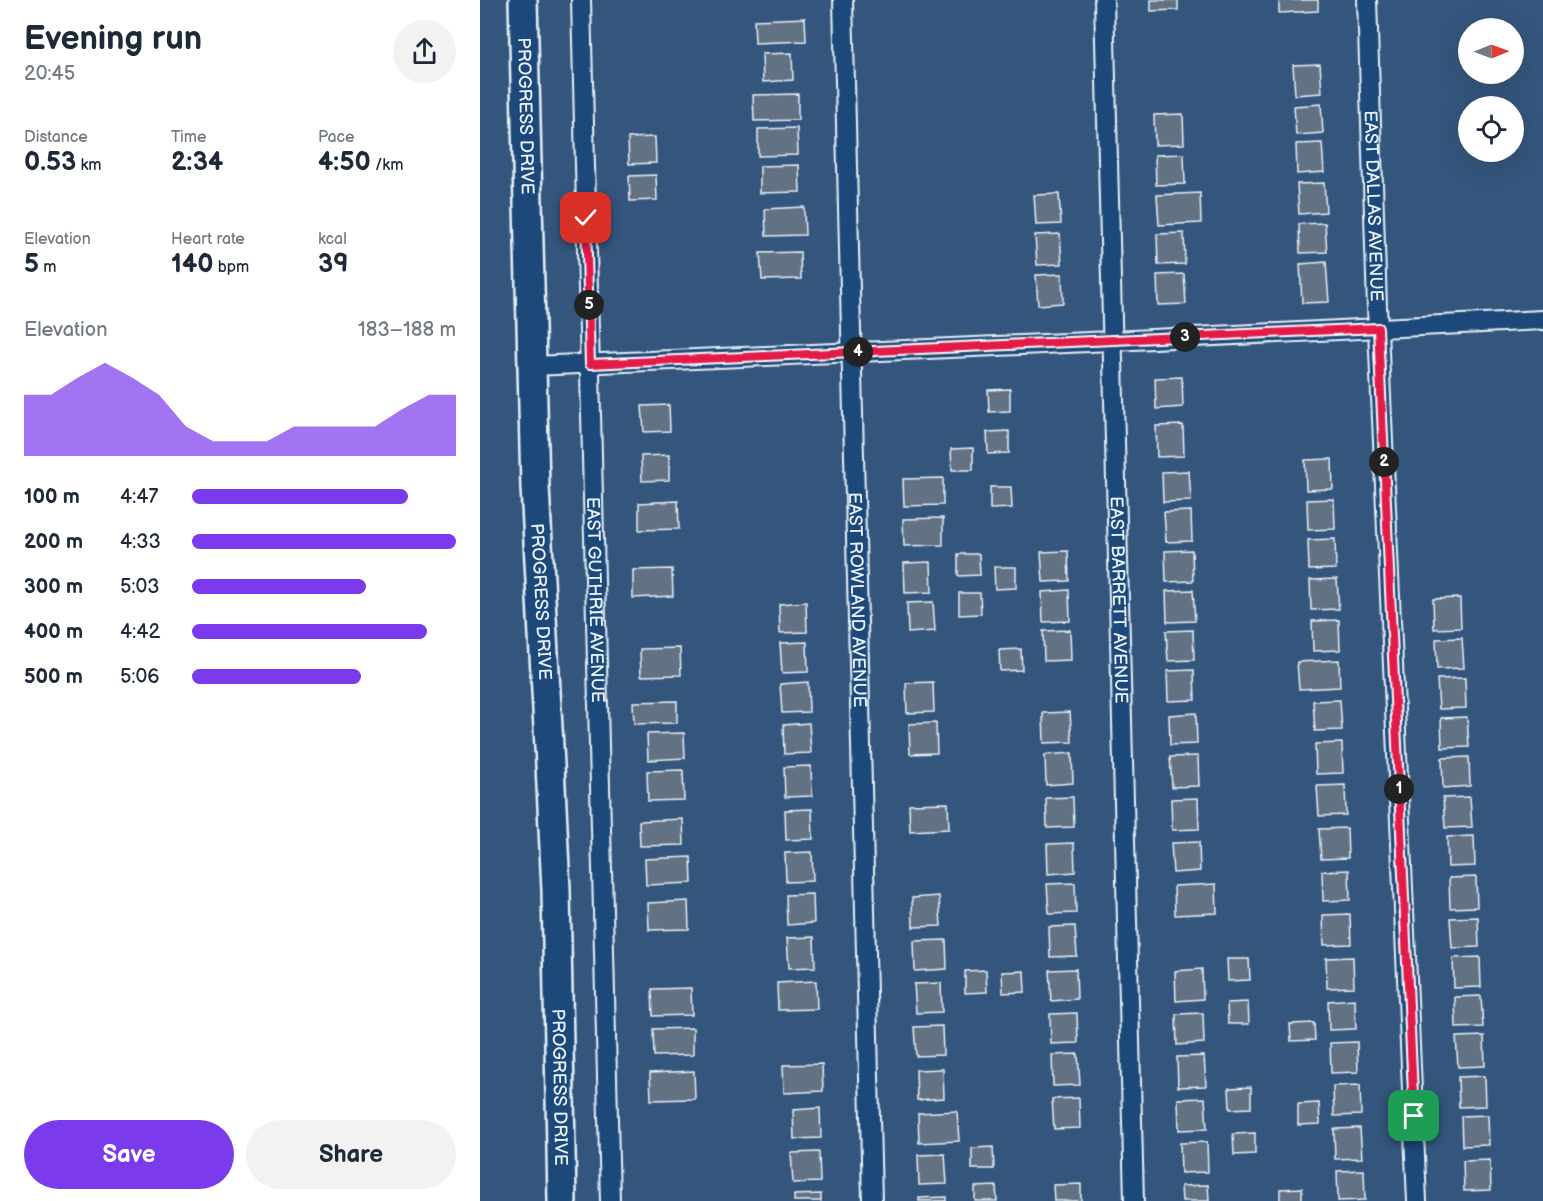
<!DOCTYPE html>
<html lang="en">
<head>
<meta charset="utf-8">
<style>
  :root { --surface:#fff; --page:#f2f2f3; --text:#1f2937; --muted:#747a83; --accent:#7c3aed }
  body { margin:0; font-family:"Balsamiq Sans",sans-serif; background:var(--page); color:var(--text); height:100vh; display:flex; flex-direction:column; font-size:22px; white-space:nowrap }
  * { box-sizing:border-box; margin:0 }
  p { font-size:20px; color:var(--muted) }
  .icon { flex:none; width:33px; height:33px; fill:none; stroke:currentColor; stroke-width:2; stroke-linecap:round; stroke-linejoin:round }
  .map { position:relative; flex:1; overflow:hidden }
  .sheet { display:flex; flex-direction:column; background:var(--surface); width:480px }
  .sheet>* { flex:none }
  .needle { width:39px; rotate:89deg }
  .tools { position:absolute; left:978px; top:18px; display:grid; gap:12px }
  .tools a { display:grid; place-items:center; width:66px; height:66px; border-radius:50%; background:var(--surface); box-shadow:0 6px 24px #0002; font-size:30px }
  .pin { position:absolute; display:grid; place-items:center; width:51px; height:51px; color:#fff; margin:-26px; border-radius:12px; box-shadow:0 3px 9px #0006 }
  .km { position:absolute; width:30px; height:30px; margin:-15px; border-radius:50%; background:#222; color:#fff; font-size:16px; line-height:30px; text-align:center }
  .round { display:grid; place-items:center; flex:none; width:63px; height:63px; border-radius:32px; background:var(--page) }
  .summary { display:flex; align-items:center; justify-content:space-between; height:102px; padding:0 24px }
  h1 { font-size:33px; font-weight:700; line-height:45px }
  .stats { display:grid; grid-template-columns:repeat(3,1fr); gap:9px; height:102px; padding:6px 24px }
  .stats div { display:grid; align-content:center }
  .stats b { font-size:26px; font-weight:700 }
  .stats small { font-size:16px; font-weight:400 }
  .stats p { font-size:16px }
  .chart { height:168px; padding:12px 24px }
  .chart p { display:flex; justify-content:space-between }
  .chart svg { width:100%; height:108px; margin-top:6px; fill:var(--accent); opacity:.7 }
  .button { display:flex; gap:12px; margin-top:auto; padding:12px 24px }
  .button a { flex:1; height:69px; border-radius:36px; background:var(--accent); color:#fff; font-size:24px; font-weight:700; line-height:69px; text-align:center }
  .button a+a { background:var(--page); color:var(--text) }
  ul { padding:0 24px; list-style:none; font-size:20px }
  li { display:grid; grid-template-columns:96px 72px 1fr; align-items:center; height:45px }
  li i { height:15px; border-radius:8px; background:var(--accent) }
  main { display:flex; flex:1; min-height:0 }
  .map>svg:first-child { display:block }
</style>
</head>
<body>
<main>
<section class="sheet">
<div class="summary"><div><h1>Evening run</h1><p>20:45</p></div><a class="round"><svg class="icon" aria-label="share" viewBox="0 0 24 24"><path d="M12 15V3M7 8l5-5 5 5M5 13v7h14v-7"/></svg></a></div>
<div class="stats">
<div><p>Distance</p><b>0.53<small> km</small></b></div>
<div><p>Time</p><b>2:34</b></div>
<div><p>Pace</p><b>4:50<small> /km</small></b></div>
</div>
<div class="stats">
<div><p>Elevation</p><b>5<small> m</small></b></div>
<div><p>Heart rate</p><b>140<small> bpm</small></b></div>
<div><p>kcal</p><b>39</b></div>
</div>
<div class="chart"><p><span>Elevation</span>183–188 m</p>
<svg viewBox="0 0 160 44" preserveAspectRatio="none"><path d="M0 44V19L10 19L20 12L30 6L40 12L50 19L60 32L70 38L80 38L90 38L100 32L110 32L120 32L130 32L140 25L150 19L160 19V44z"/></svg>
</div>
<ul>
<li><b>100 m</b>4:47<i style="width:82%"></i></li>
<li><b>200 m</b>4:33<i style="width:100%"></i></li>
<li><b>300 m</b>5:03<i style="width:66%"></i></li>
<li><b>400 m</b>4:42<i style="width:89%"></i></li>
<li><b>500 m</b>5:06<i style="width:64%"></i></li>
</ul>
<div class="button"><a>Save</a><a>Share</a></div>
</section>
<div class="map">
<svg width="1063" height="1201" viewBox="0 0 1063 1201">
  <rect width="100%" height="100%" fill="#34567d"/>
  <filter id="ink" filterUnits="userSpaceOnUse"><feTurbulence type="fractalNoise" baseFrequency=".0167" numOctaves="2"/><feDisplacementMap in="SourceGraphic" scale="12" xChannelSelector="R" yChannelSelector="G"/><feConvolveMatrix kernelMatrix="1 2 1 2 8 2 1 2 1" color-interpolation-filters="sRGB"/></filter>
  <g filter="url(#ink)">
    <g fill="#647283" stroke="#e8f1f8" stroke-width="1.5">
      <path d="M671,0H698V10L671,11Z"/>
      <path d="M799,0H838V11L799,13Z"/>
      <path d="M325,18L326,41L275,43L274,20Z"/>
      <path d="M312,53L313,80L283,82L282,54Z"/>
      <path d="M840,64L842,93L815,95L813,65Z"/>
      <path d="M318,94V120L274,121L273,95Z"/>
      <path d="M841,104L843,133L816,135L814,106Z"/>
      <path d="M703,114L704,144L675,145L674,115Z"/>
      <path d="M317,128L318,155L278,156V129Z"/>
      <path d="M175,137L176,163L149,164L148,138Z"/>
      <path d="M842,143L844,172L817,174L816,144Z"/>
      <path d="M704,154L705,184L676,185L675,155Z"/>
      <path d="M319,165L320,192L280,193V166Z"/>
      <path d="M176,175L177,200L150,201L149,176Z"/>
      <path d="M844,183L846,212L819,214L817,184Z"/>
      <path d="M720,193L721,223L679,225L677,195Z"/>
      <path d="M579,194L581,224L556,225L554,195Z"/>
      <path d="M324,207L325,235L286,236L285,209Z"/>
      <path d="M845,223L847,252L820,253L819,224Z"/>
      <path d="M704,233L705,264L678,265L677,234Z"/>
      <path d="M580,234L582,264L557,265L555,235Z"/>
      <path d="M320,252L321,279L282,280L280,253Z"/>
      <path d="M846,262L849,302L822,303L820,264Z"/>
      <path d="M582,274L583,303L558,305L556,275Z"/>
      <path d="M704,274L706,304L678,305L677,275Z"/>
      <path d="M702,377L703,407L676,409L675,378Z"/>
      <path d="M530,389V411L509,412L508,390Z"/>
      <path d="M189,405L190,431L164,432L162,406Z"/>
      <path d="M703,425L704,456L677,457L676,426Z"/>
      <path d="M529,431V453L508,454L507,432Z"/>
      <path d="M493,448V470H472L471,449Z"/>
      <path d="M189,455V480L162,481L161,456Z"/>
      <path d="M852,459L853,489L826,490L825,460Z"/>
      <path d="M709,471L711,501L683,502L682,472Z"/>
      <path d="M463,478V505L424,506L423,479Z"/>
      <path d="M510,487H531L532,508L510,509Z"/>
      <path d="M854,499L855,529L828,530L827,500Z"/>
      <path d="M198,501L199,529L159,530V503Z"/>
      <path d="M711,511L712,541L686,542L684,512Z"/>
      <path d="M463,518V545L424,546L423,519Z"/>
      <path d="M855,539L856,569L829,570L828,540Z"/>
      <path d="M712,550L713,581L686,582L685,551Z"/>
      <path d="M588,551L589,581L563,582L561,552Z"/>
      <path d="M478,554H499L500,575L478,576Z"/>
      <path d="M451,562L452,592L425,593L424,563Z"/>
      <path d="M514,567H536V588L515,589Z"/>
      <path d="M192,569L193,596L153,598V570Z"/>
      <path d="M857,579L859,609L831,610L830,580Z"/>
      <path d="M589,590L590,621L563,622L562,592Z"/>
      <path d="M713,590L715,621L687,622L686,591Z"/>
      <path d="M479,593H500L501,614L479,615Z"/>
      <path d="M980,598L981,628L954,629L953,599Z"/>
      <path d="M326,602L327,632L300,633L299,604Z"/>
      <path d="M453,602L455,631L428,633L427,603Z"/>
      <path d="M859,620L860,650L833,651L832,621Z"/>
      <path d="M590,630L591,660L564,661L563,631Z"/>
      <path d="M713,630L714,660L688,661L686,631Z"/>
      <path d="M982,638L984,668L957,669L956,639Z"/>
      <path d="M327,642L328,672L302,673L300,643Z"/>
      <path d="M200,648L201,675L161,676L160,649Z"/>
      <path d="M541,649L542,670L520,671L519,650Z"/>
      <path d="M859,660L860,687L819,689L817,662Z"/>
      <path d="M714,670L715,700L688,701L687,671Z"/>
      <path d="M985,678L986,708L959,709L957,679Z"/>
      <path d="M328,682L329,712L302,713L300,684Z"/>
      <path d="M453,682L454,712L427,713L426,683Z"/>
      <path d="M860,700L862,730L835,731L833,701Z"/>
      <path d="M197,701V723L154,724L153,702Z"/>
      <path d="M590,712L592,742L564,743L563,713Z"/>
      <path d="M716,713L717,744L690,745L689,715Z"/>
      <path d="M987,717L989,747L962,748L961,718Z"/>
      <path d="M329,723L331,753L304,754L303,725Z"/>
      <path d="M456,723L457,753L430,754L429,724Z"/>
      <path d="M204,733L205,758L168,760L167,734Z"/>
      <path d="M862,743L863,773L836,774L835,744Z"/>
      <path d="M592,753L593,783L566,785L565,755Z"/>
      <path d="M718,756L719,786L692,787L690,757Z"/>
      <path d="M989,757L990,786L963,788L962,758Z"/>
      <path d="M331,766L332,796L305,797L304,767Z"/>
      <path d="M203,770L204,800L168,801L167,771Z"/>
      <path d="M865,785L866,815L839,816L837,786Z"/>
      <path d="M593,797L594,827L567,828L566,798Z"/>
      <path d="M990,797L992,827L965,828L963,798Z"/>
      <path d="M718,798L719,829L692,830L691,799Z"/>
      <path d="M468,803L469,829L430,831L429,804Z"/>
      <path d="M332,809L333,839L306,840L305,810Z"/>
      <path d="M203,819L204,845L160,846L159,821Z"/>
      <path d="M867,828L868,858L841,859L839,829Z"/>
      <path d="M994,836L995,866L968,867L967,837Z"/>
      <path d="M719,842L720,871L693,873L691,843Z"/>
      <path d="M594,843L595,872L568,874L567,844Z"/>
      <path d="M332,852L333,881L306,882L305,853Z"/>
      <path d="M211,857L212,883L166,885L165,859Z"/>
      <path d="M869,870L870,900L843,901L842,871Z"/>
      <path d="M996,877L997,907L970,908L969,878Z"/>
      <path d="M595,883L596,913L569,914L567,884Z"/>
      <path d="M736,884L737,913L695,915L694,886Z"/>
      <path d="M333,894L334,923L307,925L306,895Z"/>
      <path d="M459,896L461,926L433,927L432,898Z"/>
      <path d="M208,901L209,929L169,930L168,903Z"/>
      <path d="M870,914L871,944L844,945L843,915Z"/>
      <path d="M998,917L999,947L972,948L970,918Z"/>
      <path d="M595,926L597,956L570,957L569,927Z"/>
      <path d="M334,937L335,967L309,968L307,938Z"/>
      <path d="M466,940L467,969L435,971L434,941Z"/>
      <path d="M873,957L874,987L847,988L846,958Z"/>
      <path d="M1000,957L1001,987L974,988L973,958Z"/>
      <path d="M747,959H769L770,980L748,981Z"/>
      <path d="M596,969L597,999L571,1001L569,970Z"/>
      <path d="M722,969L723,999L696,1001L695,971Z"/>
      <path d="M506,970L507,992L485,993V971Z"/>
      <path d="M544,971L545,992L523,993L522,972Z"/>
      <path d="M336,981L337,1009L298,1010L297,983Z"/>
      <path d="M461,983L462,1012L436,1013L434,984Z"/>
      <path d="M211,988L212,1015L173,1016L172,989Z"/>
      <path d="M1001,996L1003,1027L976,1028L975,997Z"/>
      <path d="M875,999L876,1029L849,1030L848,1001Z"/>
      <path d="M768,1002L769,1024H748L747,1003Z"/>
      <path d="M597,1013L598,1043L571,1044L570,1014Z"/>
      <path d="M723,1013L724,1043L697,1045L696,1014Z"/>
      <path d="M834,1023L835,1040L811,1041L810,1024Z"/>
      <path d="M462,1026L463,1055L436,1056L434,1027Z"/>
      <path d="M213,1028V1055L174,1056L173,1029Z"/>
      <path d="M1004,1036L1005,1066L978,1067L976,1037Z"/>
      <path d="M877,1042L878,1072L851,1073L850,1043Z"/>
      <path d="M598,1054L600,1085L573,1086L572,1055Z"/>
      <path d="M724,1056L726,1086L698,1087L697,1057Z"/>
      <path d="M342,1064L343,1091L304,1093L303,1065Z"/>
      <path d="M463,1069L464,1098L437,1100L436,1070Z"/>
      <path d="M214,1071L215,1099L171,1100L170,1073Z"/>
      <path d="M1005,1076L1006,1106L979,1107L978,1077Z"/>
      <path d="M880,1085L881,1115L854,1116L853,1086Z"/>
      <path d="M771,1087V1108L750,1109L749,1088Z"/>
      <path d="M599,1098L600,1128L574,1129L572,1099Z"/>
      <path d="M725,1098L727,1129L699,1130L698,1099Z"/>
      <path d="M839,1103L840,1124L818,1125V1104Z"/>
      <path d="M340,1108L341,1138L314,1139L313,1110Z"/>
      <path d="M477,1111L479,1141L439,1143L438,1113Z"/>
      <path d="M1008,1115L1009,1145L982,1146L981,1116Z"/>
      <path d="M880,1128L882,1158L855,1159L854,1129Z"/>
      <path d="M775,1133V1154L754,1155L753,1134Z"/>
      <path d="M727,1142L728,1172L701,1173L700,1143Z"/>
      <path d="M513,1147L514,1169H492V1148Z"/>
      <path d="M339,1152L340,1182L313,1183L311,1153Z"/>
      <path d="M465,1154L467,1184L439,1185L438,1155Z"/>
      <path d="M1010,1160L1011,1190L984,1191L983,1161Z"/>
      <path d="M884,1170L885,1200L858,1201L857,1171Z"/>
      <path d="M601,1184V1201H574L573,1185Z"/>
      <path d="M728,1185L729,1201H702L701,1186Z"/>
      <path d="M516,1186L517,1201H495V1187Z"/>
      <path d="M822,1188V1201H800V1189Z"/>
      <path d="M341,1194V1201H314V1195Z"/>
      <path d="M466,1197V1201H439V1198Z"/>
    </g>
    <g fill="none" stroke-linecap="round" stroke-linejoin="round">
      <defs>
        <g id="minor">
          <path id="s1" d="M101,0L130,1201"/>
          <path id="s2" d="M363,0L392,1201"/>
          <path id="s3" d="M624,0L654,1201"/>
          <path id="s4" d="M887,0L897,307L937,1201"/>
          <path d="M52,366L632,341L1063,320"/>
        </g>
        <g id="secondary">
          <path id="s5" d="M43,0L55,487L70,765L76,890L82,1201"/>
        </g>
      </defs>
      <use href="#minor" stroke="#e8f1f8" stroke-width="22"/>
      <use href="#secondary" stroke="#e8f1f8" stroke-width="32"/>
      <use href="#minor" stroke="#1f4a7a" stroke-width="18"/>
      <use href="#secondary" stroke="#1f4a7a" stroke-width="27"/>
    </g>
  </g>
  <g fill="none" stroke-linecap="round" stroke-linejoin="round" filter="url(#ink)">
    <defs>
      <path id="route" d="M106,218L110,364L898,328L934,1116"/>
    </defs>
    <use href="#route" stroke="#fff" stroke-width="12"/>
    <use href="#route" stroke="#e11d48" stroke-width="8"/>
  </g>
  <g text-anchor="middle" stroke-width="4.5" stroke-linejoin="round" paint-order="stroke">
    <g font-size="18" fill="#e8f1f8" stroke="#1f4a7a">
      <text dy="6" stroke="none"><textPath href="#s5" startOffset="116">PROGRESS DRIVE</textPath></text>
      <text dy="6" stroke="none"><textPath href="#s4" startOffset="206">EAST DALLAS AVENUE</textPath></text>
      <text dy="6" stroke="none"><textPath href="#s5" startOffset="602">PROGRESS DRIVE</textPath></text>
      <text dy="6" stroke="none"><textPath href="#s1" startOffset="600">EAST GUTHRIE AVENUE</textPath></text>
      <text dy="6" stroke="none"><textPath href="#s2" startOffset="600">EAST ROWLAND AVENUE</textPath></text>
      <text dy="6" stroke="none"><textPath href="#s3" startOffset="600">EAST BARRETT AVENUE</textPath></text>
      <text dy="6" stroke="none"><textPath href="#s5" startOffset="1088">PROGRESS DRIVE</textPath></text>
    </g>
  </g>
</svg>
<div class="tools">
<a><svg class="needle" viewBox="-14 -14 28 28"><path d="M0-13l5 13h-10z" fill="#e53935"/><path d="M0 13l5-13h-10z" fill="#747a83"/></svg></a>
<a><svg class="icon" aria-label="locate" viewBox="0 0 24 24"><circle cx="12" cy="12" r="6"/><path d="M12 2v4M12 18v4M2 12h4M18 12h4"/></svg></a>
</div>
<div class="pin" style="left:934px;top:1116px;background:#1e9e55"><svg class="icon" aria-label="arrive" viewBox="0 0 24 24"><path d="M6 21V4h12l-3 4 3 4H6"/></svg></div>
<div class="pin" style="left:106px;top:218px;background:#d93025"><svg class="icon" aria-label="check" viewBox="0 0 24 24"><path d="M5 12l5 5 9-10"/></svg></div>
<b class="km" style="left:919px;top:789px">1</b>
<b class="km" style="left:904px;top:462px">2</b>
<b class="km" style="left:705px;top:337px">3</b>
<b class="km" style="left:378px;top:352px">4</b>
<b class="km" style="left:109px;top:305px">5</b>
</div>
</main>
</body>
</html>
